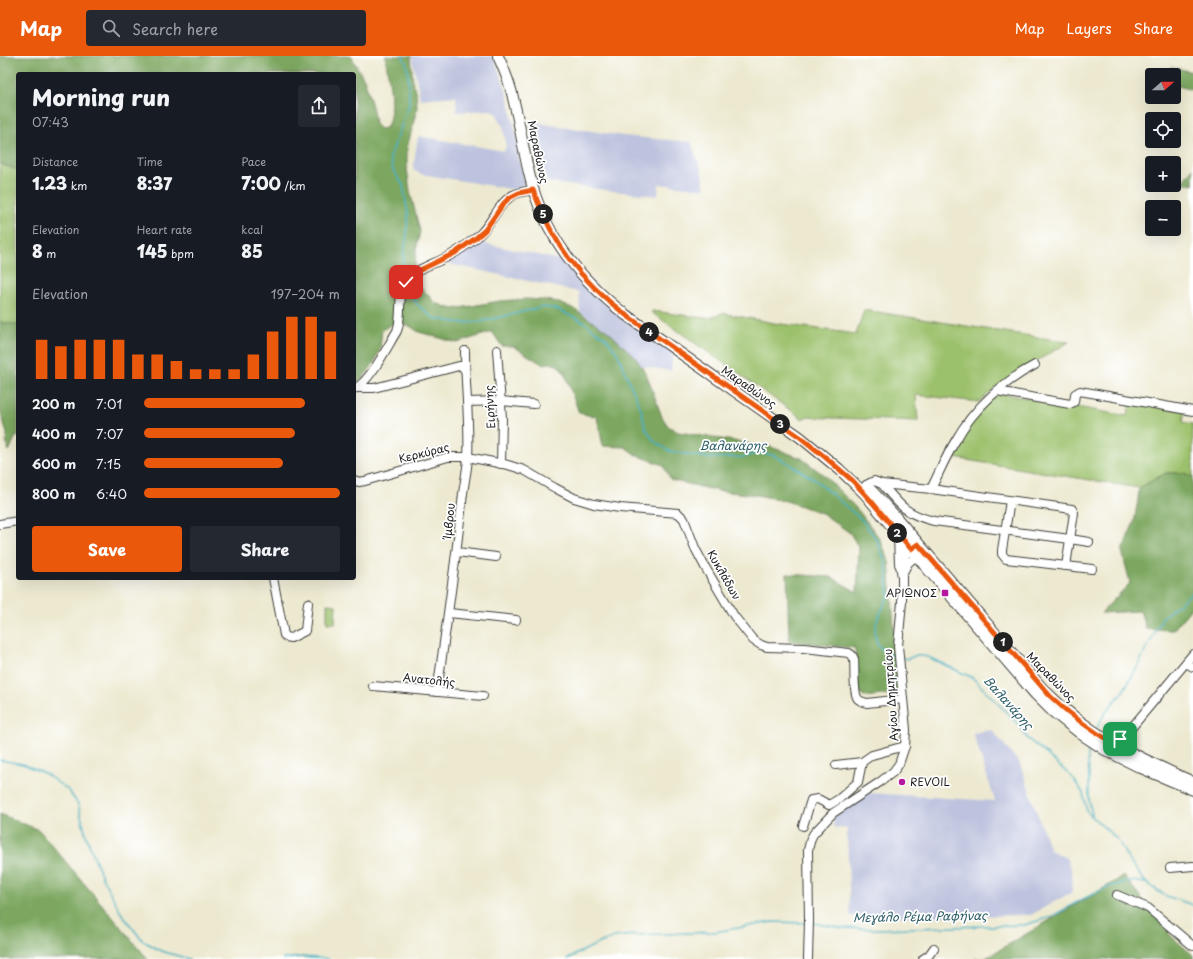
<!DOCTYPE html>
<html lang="en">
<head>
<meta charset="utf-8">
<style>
  :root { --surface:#171b24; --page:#242831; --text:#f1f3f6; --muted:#9ea1a6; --accent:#ea580c }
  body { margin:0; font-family:"Playpen Sans",sans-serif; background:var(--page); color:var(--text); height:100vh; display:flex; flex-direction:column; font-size:15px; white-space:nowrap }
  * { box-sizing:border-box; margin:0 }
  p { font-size:13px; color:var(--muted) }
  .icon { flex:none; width:22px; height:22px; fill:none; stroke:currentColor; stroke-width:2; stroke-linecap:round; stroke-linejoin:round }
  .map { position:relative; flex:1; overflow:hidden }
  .drawer { position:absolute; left:16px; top:16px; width:340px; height:508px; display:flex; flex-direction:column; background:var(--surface); border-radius:4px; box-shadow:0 4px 16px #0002 }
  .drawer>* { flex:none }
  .needle { width:26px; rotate:69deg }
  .controls { position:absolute; left:1145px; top:12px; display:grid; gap:8px }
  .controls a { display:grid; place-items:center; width:36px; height:36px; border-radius:4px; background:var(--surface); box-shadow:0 4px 16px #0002; font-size:20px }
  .pin { position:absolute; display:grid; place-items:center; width:34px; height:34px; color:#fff; margin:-17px; border-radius:8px; box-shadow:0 2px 6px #0006 }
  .km { position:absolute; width:20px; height:20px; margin:-10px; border-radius:50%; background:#222; color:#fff; font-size:11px; line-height:20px; text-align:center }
  .round { display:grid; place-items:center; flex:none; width:42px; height:42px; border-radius:4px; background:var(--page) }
  .head { display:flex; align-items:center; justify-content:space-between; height:68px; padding:0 16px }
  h1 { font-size:22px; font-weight:800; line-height:30px }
  .stats { display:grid; grid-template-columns:repeat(3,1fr); gap:6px; height:68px; padding:4px 16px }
  .stats div { display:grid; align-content:center }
  .stats b { font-size:17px; font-weight:800 }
  .stats small { font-size:11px; font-weight:400 }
  .stats p { font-size:11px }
  .chart { height:112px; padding:8px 16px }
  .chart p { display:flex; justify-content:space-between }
  .chart svg { width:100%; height:72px; margin-top:4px; stroke:var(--accent); stroke-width:6 }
  .primary-button { display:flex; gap:8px; margin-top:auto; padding:8px 16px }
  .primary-button a { flex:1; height:46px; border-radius:4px; background:var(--accent); color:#fff; font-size:16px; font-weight:800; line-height:46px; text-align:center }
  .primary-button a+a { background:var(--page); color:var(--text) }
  ul { padding:0 16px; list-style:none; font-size:13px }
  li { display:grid; grid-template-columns:64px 48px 1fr; align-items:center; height:30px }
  li i { height:10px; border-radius:5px; background:var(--accent) }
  header { display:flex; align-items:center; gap:24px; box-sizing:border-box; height:56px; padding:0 20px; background:var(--accent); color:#fff }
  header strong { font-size:19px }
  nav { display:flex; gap:22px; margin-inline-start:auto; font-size:14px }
  .search { width:280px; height:36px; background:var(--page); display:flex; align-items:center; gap:10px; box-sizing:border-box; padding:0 14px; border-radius:4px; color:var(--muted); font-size:15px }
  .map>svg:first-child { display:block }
</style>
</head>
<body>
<header>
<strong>Map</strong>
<div class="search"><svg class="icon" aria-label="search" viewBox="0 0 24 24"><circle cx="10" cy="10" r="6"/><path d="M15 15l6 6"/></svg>Search here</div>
<nav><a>Map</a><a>Layers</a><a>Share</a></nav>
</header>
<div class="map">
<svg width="1193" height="903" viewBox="0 0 1193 903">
  <rect width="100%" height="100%" fill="#fff"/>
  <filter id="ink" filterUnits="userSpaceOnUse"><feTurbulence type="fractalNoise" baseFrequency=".025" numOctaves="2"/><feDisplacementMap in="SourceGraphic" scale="8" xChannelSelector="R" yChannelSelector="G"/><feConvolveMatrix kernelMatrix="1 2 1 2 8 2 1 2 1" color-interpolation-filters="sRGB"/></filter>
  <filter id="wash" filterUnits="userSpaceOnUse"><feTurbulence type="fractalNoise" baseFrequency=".012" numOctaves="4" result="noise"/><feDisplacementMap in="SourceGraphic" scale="16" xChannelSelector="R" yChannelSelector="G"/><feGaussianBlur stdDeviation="0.9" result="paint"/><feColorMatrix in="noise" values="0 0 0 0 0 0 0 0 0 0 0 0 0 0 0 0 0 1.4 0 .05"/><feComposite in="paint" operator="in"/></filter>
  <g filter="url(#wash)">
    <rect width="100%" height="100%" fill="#ede9d0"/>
    <g fill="#bdc3de">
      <path d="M412,0H493L503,25L509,45L520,97L518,98L524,120V129L516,134L421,118L413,114L418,80L504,95L505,93L506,89L503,70L496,57L491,54L457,56L456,40L420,43Z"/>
      <path d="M533,66L624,80L691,86L701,113L705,133L659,128L658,140L605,134L547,126L541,106Z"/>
      <path d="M474,185L551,202L568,205L673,295L671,315L641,310L635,301L609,276L580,256L579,236L441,206Z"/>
      <path d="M992,674L1020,708L1050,794L1066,802L1071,813L1072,836L1031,859L881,861L850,860L847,773L834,771L833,761L869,737L995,745L973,677Z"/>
    </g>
    <g fill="#9cc16c" stroke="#5c6e44">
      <path d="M0,108L18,114V269L0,266Z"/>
      <path d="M864,254L1069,286L1011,320L997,331L979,346L916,339L918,365L805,361L803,363L651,256L652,255L705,262L714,261L722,257L774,267L856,278Z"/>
      <path d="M998,337L1127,360L1131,346L1185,355L1183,366L1193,368V421L1184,417H1166L1139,432L948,401L969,366Z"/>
      <path d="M327,548L336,549L335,567H327Z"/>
    </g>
    <g fill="#7da760" stroke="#4c623e">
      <path d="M0,0H351L365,25L373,54L375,68L380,73L386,72C396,56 388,18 385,0H411L413,28L416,35L417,52L407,93V112L410,135L420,175L416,195L415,211L420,230L434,246L446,251L454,253L500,245L527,243L554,245L572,252L609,276L635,301L646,317L662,361L668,370L678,376L740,386L758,390L771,391L801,402L825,420L858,454L880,483L889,505L899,637L865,641L860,637L858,631L855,592L789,585L787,518L831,521L857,536L859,492L850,477L822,457L786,445L757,439L718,435L671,424L663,409L636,399L625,391L603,390L597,361L579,357L566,321L561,312L557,309L550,307L542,308L513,290H502L492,276L457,287L419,276L408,269L392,268L382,274C381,280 381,287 380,293C377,304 364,324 354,329V18H18V114L0,108Z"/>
      <path d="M1171,11L1193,16V34L1174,29V19H1168Z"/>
      <path d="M1193,112V129L1182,126Z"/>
      <path d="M0,266L18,269V381L16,380L9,395L6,386L7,377L3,366L0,351Z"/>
      <path d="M1166,417H1184L1193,421V550L1173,574L1146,573L1140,555L1101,557L1130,527L1122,495L1134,466L1138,444L1139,432Z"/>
      <path d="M0,758L39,774L148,903H0Z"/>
      <path d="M1124,820L1172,881L1193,899V903H975H984Z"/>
    </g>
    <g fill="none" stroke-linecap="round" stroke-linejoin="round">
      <g stroke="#45b0c4" stroke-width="1.5">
        <path d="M403,0L407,10L409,29V49L390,101L393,114L403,129L408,158L407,176L401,221L403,225"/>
        <path d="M407,232L417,248L433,262L461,267L479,266L543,251L556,253L584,266L595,275L606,282L617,297L641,353L645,371L654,385L669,395L709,402L743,401L758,397L773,399L786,406L814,423L862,464L877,484L886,508L889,539L877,564L875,577L877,587L882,594L890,599L895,600"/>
        <path d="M903,602L907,603L917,599L928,601L973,622L1018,668L1028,683L1044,696L1072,721L1083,737L1087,756L1118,784L1127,801L1146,827"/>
        <path d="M1096,673L1107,654L1122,637L1135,615L1163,561L1193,536"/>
        <path d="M1089,689L1088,698L1089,723V744L1092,759"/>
        <path d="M0,704L23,708L46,718L68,734L78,748L86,780L102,821L121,857L142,884L161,895L189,903"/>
        <path d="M813,867L841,872L876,873L1024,869L1051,861L1081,844L1108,831L1130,825L1146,827L1166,840L1193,849"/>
        <path d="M283,903L302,901L329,903"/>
        <path d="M567,903L595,889L614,881L635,879L715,876L772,866L807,867"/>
      </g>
    </g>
  </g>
  <g filter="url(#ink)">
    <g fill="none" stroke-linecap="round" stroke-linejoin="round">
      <defs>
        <g id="minor">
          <path d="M497,294L502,362L501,408"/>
          <path d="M357,332H374L459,310H462L465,314"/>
          <path d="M354,333C370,326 387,291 397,275C403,259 396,239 407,225C417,211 435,208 449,200C459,195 468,188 477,181C491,170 498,147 513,139C519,136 527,135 533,134"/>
          <path d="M997,335L1070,348L1074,346L1075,338L1080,335L1193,355"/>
          <path d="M467,346L501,345L534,348"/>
          <path d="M354,424L359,426L365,425L448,401H468L508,409L524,414L555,432L574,442L594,448L620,452L678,457L684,463L695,492L705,511L734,560L753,584L761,589L767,591L804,592L849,597L852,599L854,603C855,612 853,637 858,643C861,646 864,646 867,647L903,643"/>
          <path d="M882,428C899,449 907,459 934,465L1070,483L1089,486"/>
          <path d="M866,429L874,425L882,428L931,433L1072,453L1074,457L1066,510"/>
          <path d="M931,433C939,417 946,400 956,384C973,353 1004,325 1035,309"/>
          <path d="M1010,445L1002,494V498L1006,503L1092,513"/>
          <path d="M0,468L18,465"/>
          <path d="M457,496L496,501"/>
          <path d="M902,518L908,507L920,497"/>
          <path d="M273,522L284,579L286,581L291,582L305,575L308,547"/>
          <path d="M449,557L516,564"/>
          <path d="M1186,607L1193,611"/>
          <path d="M373,630L483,640"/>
          <path d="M437,636C446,573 455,510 462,447C463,432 467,417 468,402C470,366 465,331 465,295"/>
          <path d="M1113,694L1120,683L1128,676L1193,598"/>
          <path d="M836,709L862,706"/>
          <path d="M803,770L811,744L818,743L829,749L839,743L858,726L862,706L872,699L905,690"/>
          <path d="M1170,812L1193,810"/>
          <path d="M1117,839L1148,852L1193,890"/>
          <path d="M808,903L809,864L808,794L811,782L814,777L833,757L880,726L893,716L899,708L905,690L906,674L898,590L902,546V521L900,508L906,498L915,490"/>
          <path d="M923,903L929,899L934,892"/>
        </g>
        <g id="major">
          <path d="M498,0C505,15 511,30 514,46C520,69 523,93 529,117C542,176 579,223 626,259L800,381L839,413L865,438L907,489L1035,638L1052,655L1081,678L1105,694L1141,712L1193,734"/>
          <path d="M871,434L895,460L1042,632C1063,653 1085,671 1110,685C1137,701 1165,713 1193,726"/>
          <path d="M899,479L900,508"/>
        </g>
      </defs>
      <use href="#minor" stroke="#3b3b37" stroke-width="10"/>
      <use href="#major" stroke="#3b3b37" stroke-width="12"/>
      <use href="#minor" stroke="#fff" stroke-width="8"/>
      <use href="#major" stroke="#fff" stroke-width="10"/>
    </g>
  </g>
  <g fill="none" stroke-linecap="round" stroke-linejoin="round" filter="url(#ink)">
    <defs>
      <path id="route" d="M406,226L416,216L455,197L477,181L485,174L504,147L509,142L519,137L533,134C553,188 580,224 626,259L800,381L825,401L853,425L872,446L911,493L918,488L1050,640C1070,659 1092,675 1116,689L1120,683"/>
    </defs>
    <use href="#route" stroke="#fff" stroke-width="8"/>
    <use href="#route" stroke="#ea580c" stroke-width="5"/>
  </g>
  <g fill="#b5179e" stroke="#fff" stroke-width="1.5">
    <rect x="941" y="533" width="8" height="8" rx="2"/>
    <circle cx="902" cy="726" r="4"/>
  </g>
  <g text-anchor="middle" stroke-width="3.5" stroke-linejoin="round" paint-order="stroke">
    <g font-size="11" fill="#1c1c1c" stroke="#fff">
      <text transform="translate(538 96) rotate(78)" y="4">Μαραθώνος</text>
      <text transform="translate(749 331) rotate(35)" y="4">Μαραθώνος</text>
      <text transform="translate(490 351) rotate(-93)" y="4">Ειρήνης</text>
      <text transform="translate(424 397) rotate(-14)" y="4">Κερκύρας</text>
      <text transform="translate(449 465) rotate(-84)" y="4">Ίμβρου</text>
      <text transform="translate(724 519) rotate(60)" y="4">Κυκλάδων</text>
      <text transform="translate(1051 621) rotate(46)" y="4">Μαραθώνος</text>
      <text transform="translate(429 624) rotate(6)" y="4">Ανατολής</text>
      <text transform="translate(891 639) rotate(-94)" y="4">Αγίου Δημητρίου</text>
    </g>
    <g font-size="11" fill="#1c1c1c" stroke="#fff" text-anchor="end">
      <text x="937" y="541">ΑΡΙΩΝΟΣ</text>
      <text x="910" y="730" text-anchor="start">REVOIL</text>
    </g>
    <g font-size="12" font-style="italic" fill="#2e5f68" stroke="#fff">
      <text x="733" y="394">Βαλανάρης</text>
      <text transform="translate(1008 647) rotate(48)" y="4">Βαλανάρης</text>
      <text transform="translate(920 861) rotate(-1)" y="4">Μεγάλο Ρέμα Ραφήνας</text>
    </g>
  </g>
</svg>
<div class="controls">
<a><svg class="needle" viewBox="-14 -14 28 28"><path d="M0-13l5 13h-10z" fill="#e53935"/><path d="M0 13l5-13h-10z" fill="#9ea1a6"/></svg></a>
<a><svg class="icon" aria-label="locate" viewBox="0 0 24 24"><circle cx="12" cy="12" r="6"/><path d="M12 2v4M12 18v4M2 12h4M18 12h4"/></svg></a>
<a>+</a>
<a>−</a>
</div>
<div class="pin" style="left:1120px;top:683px;background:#1e9e55"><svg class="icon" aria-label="arrive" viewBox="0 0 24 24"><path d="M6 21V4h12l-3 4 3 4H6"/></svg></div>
<div class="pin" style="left:406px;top:226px;background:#d93025"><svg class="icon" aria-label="check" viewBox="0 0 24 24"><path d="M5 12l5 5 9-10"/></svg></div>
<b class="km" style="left:1003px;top:586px">1</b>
<b class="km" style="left:897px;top:477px">2</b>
<b class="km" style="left:780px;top:368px">3</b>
<b class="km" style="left:649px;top:276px">4</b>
<b class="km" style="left:543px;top:158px">5</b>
<section class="drawer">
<div class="head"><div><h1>Morning run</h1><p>07:43</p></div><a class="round"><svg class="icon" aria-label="share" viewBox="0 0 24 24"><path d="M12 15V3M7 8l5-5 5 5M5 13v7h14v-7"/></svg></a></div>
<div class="stats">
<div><p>Distance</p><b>1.23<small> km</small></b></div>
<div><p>Time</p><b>8:37</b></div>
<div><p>Pace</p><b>7:00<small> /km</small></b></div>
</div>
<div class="stats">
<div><p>Elevation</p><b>8<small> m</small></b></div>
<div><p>Heart rate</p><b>145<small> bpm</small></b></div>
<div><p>kcal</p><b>85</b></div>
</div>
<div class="chart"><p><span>Elevation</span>197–204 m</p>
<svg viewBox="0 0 160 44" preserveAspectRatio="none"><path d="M5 44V20M15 44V24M25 44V20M35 44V20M45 44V20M55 44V29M65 44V29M75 44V33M85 44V38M95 44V38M105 44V38M115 44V29M125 44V15M135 44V6M145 44V6M155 44V15"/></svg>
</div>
<ul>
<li><b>200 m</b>7:01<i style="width:82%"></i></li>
<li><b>400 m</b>7:07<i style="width:77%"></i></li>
<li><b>600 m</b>7:15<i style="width:71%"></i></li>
<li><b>800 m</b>6:40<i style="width:100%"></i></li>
</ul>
<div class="primary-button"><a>Save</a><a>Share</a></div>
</section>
</div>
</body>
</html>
